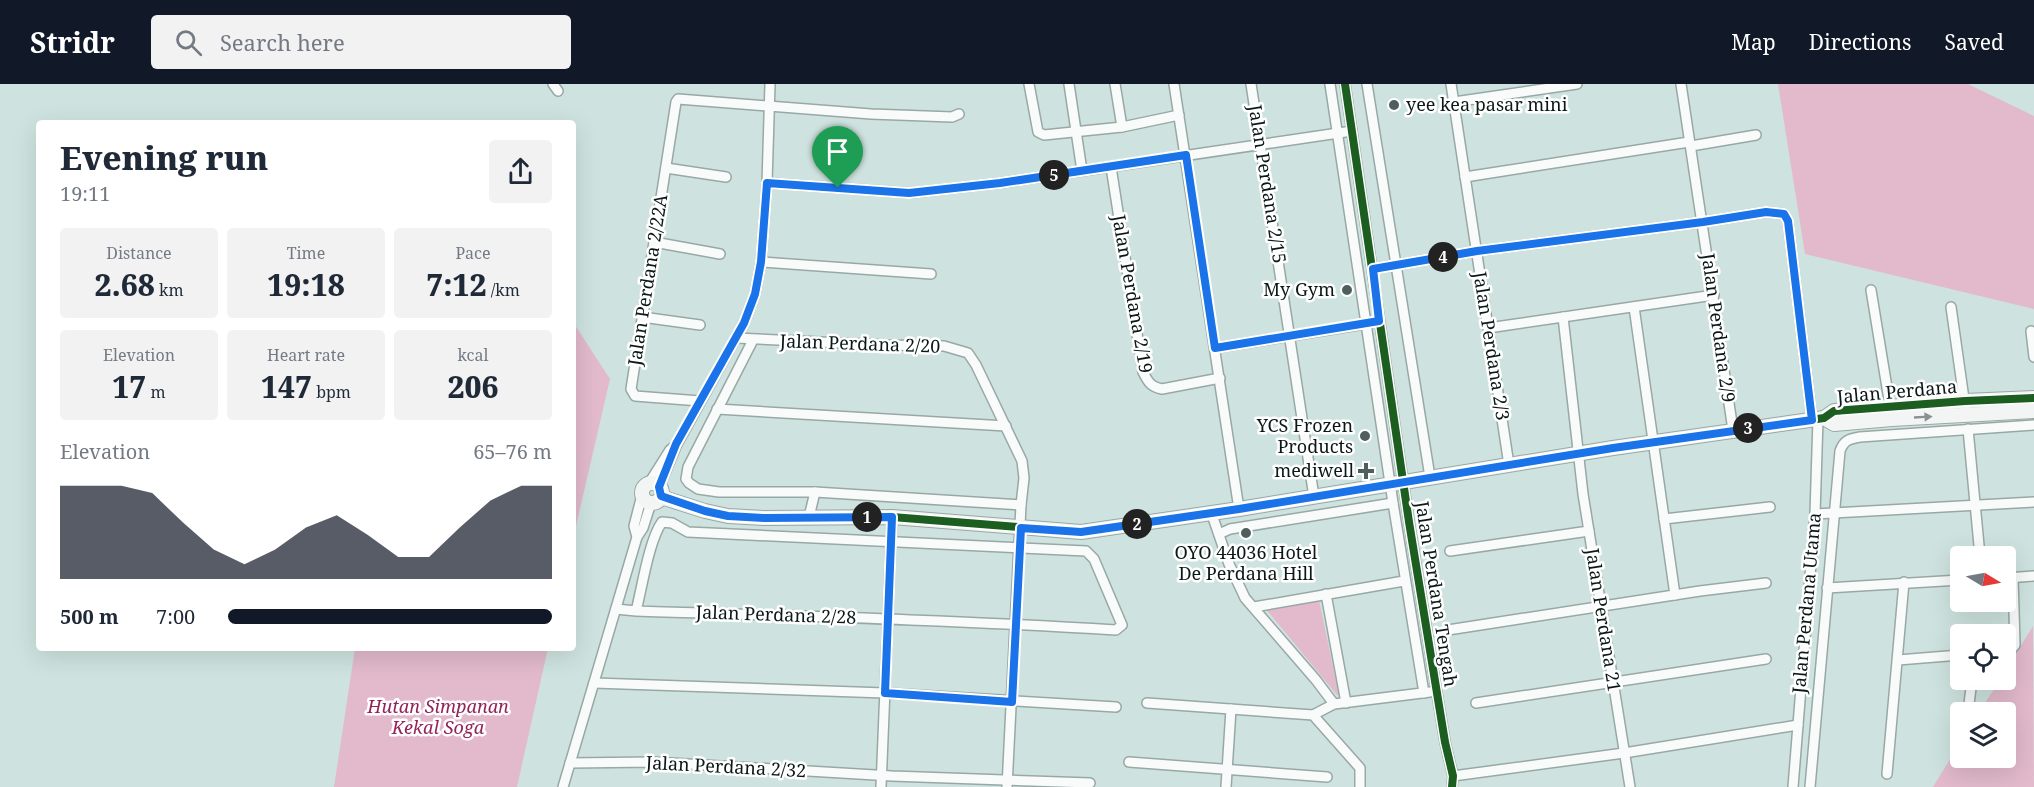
<!DOCTYPE html>
<html lang="en">
<head>
<meta charset="utf-8">
<style>
  :root { --surface:#fff; --page:#f2f2f3; --text:#1f2937; --muted:#747a83; --accent:#111827 }
  body { margin:0; font-family:"Noto Serif",serif; background:var(--page); color:var(--text); height:100vh; display:flex; flex-direction:column; font-size:22px; white-space:nowrap }
  * { box-sizing:border-box; margin:0 }
  p { font-size:20px; color:var(--muted) }
  .icon { flex:none; width:33px; height:33px; fill:none; stroke:currentColor; stroke-width:2; stroke-linecap:round; stroke-linejoin:round }
  .map { position:relative; flex:1; overflow:hidden }
  .details { position:absolute; left:36px; top:36px; width:540px; height:531px; display:flex; flex-direction:column; background:var(--surface); border-radius:6px; box-shadow:0 6px 24px #0002 }
  .details>* { flex:none }
  .needle { width:39px; rotate:100deg }
  .fabs { position:absolute; left:1950px; top:462px; display:grid; gap:12px }
  .fabs a { display:grid; place-items:center; width:66px; height:66px; border-radius:6px; background:var(--surface); box-shadow:0 6px 24px #0002; font-size:30px }
  .pin { position:absolute; display:grid; place-items:center; width:51px; height:51px; color:#fff; margin:-62px -26px; border-radius:50% 50% 50% 0; rotate:-45deg; box-shadow:0 0 6px #0007 }
  .pin .icon { rotate:45deg }
  .km { position:absolute; width:30px; height:30px; margin:-15px; border-radius:50%; background:#222; color:#fff; font-size:16px; line-height:30px; text-align:center }
  .round { display:grid; place-items:center; flex:none; width:63px; height:63px; border-radius:6px; background:var(--page) }
  .headline { display:flex; align-items:center; justify-content:space-between; height:102px; padding:0 24px }
  h1 { font-size:33px; font-weight:800; line-height:45px }
  .stats { display:grid; grid-template-columns:repeat(3,1fr); gap:9px; height:102px; padding:6px 24px }
  .stats div { display:grid; align-content:center; border-radius:6px; background:var(--page); text-align:center }
  .stats b { font-size:30px; font-weight:800 }
  .stats small { font-size:16px; font-weight:400 }
  .stats p { font-size:16px }
  .chart { height:168px; padding:12px 24px }
  .chart p { display:flex; justify-content:space-between }
  .chart svg { width:100%; height:108px; margin-top:6px; fill:var(--accent); opacity:.7 }
  ul { padding:0 24px; list-style:none; font-size:20px }
  li { display:grid; grid-template-columns:96px 72px 1fr; align-items:center; height:45px }
  li i { height:15px; border-radius:8px; background:var(--accent) }
  header { display:flex; align-items:center; gap:36px; box-sizing:border-box; height:84px; padding:0 30px; background:var(--accent); color:#fff }
  header strong { font-size:28px }
  nav { display:flex; gap:33px; margin-inline-start:auto; font-size:21px }
  .search { width:420px; height:54px; background:var(--page); display:flex; align-items:center; gap:15px; box-sizing:border-box; padding:0 21px; border-radius:6px; color:var(--muted); font-size:22px }
  .map>svg:first-child { display:block }
</style>
</head>
<body>
<header>
<strong>Stridr</strong>
<div class="search"><svg class="icon" aria-label="search" viewBox="0 0 24 24"><circle cx="10" cy="10" r="6"/><path d="M15 15l6 6"/></svg>Search here</div>
<nav><a>Map</a><a>Directions</a><a>Saved</a></nav>
</header>
<div class="map">
<svg width="2034" height="703" viewBox="0 0 2034 703">
  <rect width="100%" height="100%" fill="#cee3df"/>
  <g fill="#e2bacb">
    <path d="M1778,0H1968L2034,32V225L1805,170Z"/>
    <path d="M573,238L610,295L573,455Z"/>
    <path d="M1319,516L1339,611H1337L1265,524Z"/>
    <path d="M2033,542L2034,703H1933L1960,659V674H2006V628H1979L2000,596H2006V586Z"/>
    <path d="M355,564H548L517,703H334Z"/>
  </g>
  <g fill="none" stroke-linecap="round" stroke-linejoin="round">
    <defs>
      <g id="street">
        <path d="M553,0L558,7"/>
        <path d="M1029,0L1038,48L1044,51L1122,43L1179,31"/>
        <path d="M1069,0L1082,87"/>
        <path d="M1115,0L1122,43"/>
        <path d="M1174,0L1239,425"/>
        <path d="M1251,0L1314,413"/>
        <path d="M1330,0L1393,419"/>
        <path d="M1345,0L1409,438L1445,658L1453,692L1452,703"/>
        <path d="M1367,0L1430,393"/>
        <path d="M1451,0L1509,381"/>
        <path d="M1681,0L1733,346"/>
        <path d="M1454,18L1577,0"/>
        <path d="M1691,62L1756,51"/>
        <path d="M1111,83L1143,288C1148,298 1151,303 1162,305L1220,294"/>
        <path d="M666,84L726,93"/>
        <path d="M1465,93L1689,58"/>
        <path d="M767,99L910,109L1000,99L1352,47"/>
        <path d="M654,158L720,170"/>
        <path d="M761,178L931,190"/>
        <path d="M1373,185L1477,167L1703,138L1766,128L1784,130L1788,137L1812,336"/>
        <path d="M1871,206L1891,328"/>
        <path d="M1634,223L1675,511"/>
        <path d="M1951,223L1965,322"/>
        <path d="M642,233L700,241"/>
        <path d="M1563,233L1583,410L1630,703"/>
        <path d="M1488,244L1714,211"/>
        <path d="M2031,247L2034,273"/>
        <path d="M736,254L885,261L944,262L968,269L976,281L1022,377L1024,394L1021,421L1007,703"/>
        <path d="M753,256L688,383L686,395L689,399L698,405L719,408H815L1021,421"/>
        <path d="M1215,264L1371,239"/>
        <path d="M700,317L635,312L631,305L676,18L678,15L871,30L952,33L959,30"/>
        <path d="M717,325L1006,342"/>
        <path d="M1968,345L1980,472"/>
        <path d="M648,401L670,366L675,362"/>
        <path d="M659,403L677,360L744,239L755,210L761,178L767,99L770,0"/>
        <path d="M1211,428L1229,480L1245,514L1316,596L1334,620"/>
        <path d="M1815,430L2034,418"/>
        <path d="M809,433L815,408"/>
        <path d="M1664,435L1770,423"/>
        <path d="M1219,450L1230,445L1393,419L1424,609"/>
        <path d="M637,453L634,442L642,411"/>
        <path d="M1450,467L1589,447"/>
        <path d="M2006,494L2034,492"/>
        <path d="M1827,504L1960,496"/>
        <path d="M1326,510L1346,619"/>
        <path d="M1254,523L1404,497"/>
        <path d="M616,525L636,527C796,532 956,536 1116,546L1122,541L1094,475L1086,467L688,448L672,439L662,438C649,456 642,504 636,527"/>
        <path d="M1448,546L1700,507L1766,499"/>
        <path d="M2006,567L2011,566L2015,561L2013,493"/>
        <path d="M1898,576L1960,571"/>
        <path d="M594,599L885,609L1116,623"/>
        <path d="M1147,619L1313,631L1360,684V703"/>
        <path d="M1476,619L1766,575"/>
        <path d="M1968,628L1972,596"/>
        <path d="M1313,631L1334,620L1430,608"/>
        <path d="M1129,678L1327,693"/>
        <path d="M570,679L654,678L892,692L1090,699"/>
        <path d="M1887,690L1904,498"/>
        <path d="M1453,692L1624,669L1798,641"/>
        <path d="M563,703L637,453L643,444L651,419"/>
        <path d="M881,703L892,433"/>
        <path d="M1226,703L1231,625"/>
        <path d="M1793,703L1815,430L1818,335"/>
        <path d="M1810,703L1840,367C1844,356 1849,355 1860,353L2034,341"/>
      </g>
      <g id="secondary">
        <path d="M1824,334L1834,340L1892,335L2034,327"/>
        <circle cx="652" cy="409" r="10"/>
        <path d="M661,413L705,427L728,432L764,434L892,433L1081,448L1239,425L1613,364L1824,334L1834,327L1965,317L2034,314"/>
      </g>
    </defs>
    <use href="#street" stroke="#98a8a5" stroke-width="12"/>
    <use href="#secondary" stroke="#98a8a5" stroke-width="16"/>
    <use href="#street" stroke="#f8fbfa" stroke-width="9"/>
    <use href="#secondary" stroke="#f3f5f5" stroke-width="14"/>
    <defs>
      <g id="cycleway">
        <path d="M1345,0L1409,438L1445,658L1453,692L1452,703"/>
        <path d="M661,413L705,427L728,432L764,434L892,433L1081,448L1239,425L1613,364L1824,334L1834,327L1965,317L2034,314"/>
      </g>
    </defs>
    <use href="#cycleway" stroke="#fff" stroke-width="11"/>
    <use href="#cycleway" stroke="#1b5e20" stroke-width="8"/>
  </g>
  <defs><path id="oneway-solid" d="M-6-.8H1V-3.2L6.5 0L1 3.2V.8H-6Z" transform="scale(1.5)"/></defs>
  <use fill="#8a9291" href="#oneway-solid" transform="translate(1923 333) rotate(-3)"/>
  <g fill="none" stroke-linecap="round" stroke-linejoin="round">
    <defs>
      <path id="route" d="M1186,71L1215,264L1379,237L1373,185L1477,167L1703,138L1766,128L1784,130L1788,137L1812,336L1613,364L1239,425L1081,448L1021,444L1012,618L885,609L892,433L764,434L728,432L705,427L661,412L659,403L676,360L744,239L755,210L761,178L767,99L909,109L1000,99Z"/>
    </defs>
    <use href="#route" stroke="#fff" stroke-width="12"/>
    <use href="#route" stroke="#1a73e8" stroke-width="8"/>
  </g>
  <g fill="#4f5f5c" stroke="#fff" stroke-width="2">
    <circle cx="1394" cy="21" r="6"/>
    <circle cx="1347" cy="206" r="6"/>
    <circle cx="1365" cy="352" r="6"/>
    <path d="M1363 378h6v6h6v6h-6v6h-6v-6h-6v-6h6z"/>
    <circle cx="1246" cy="449" r="6"/>
  </g>
  <g text-anchor="middle" stroke-width="5" stroke-linejoin="round" paint-order="stroke">
    <g font-size="18" fill="#0a1816" stroke="#fff" text-anchor="end">
      <text x="1406" y="27" text-anchor="start">yee kea pasar mini</text>
      <text x="1335" y="212">My Gym</text>
      <text x="1353" y="348">YCS Frozen<tspan x="1353" dy="21">Products</tspan></text>
      <text x="1354" y="393">mediwell</text>
      <text x="1246" y="475" text-anchor="middle">OYO 44036 Hotel<tspan x="1246" dy="21">De Perdana Hill</tspan></text>
    </g>
    <g font-size="18" fill="#0a1816" stroke="#fff">
      <text transform="translate(1267 100) rotate(81)" y="6">Jalan Perdana 2/15</text>
      <text transform="translate(648 196) rotate(-81)" y="6">Jalan Perdana 2/22A</text>
      <text transform="translate(1132 210) rotate(80)" y="6">Jalan Perdana 2/19</text>
      <text transform="translate(1718 244) rotate(82)" y="6">Jalan Perdana 2/9</text>
      <text transform="translate(860 260) rotate(2)" y="6">Jalan Perdana 2/20</text>
      <text transform="translate(1491 262) rotate(81)" y="6">Jalan Perdana 2/3</text>
      <text transform="translate(1897 308) rotate(-5)" y="6">Jalan Perdana</text>
      <text transform="translate(1436 510) rotate(81)" y="6">Jalan Perdana Tengah</text>
      <text transform="translate(1807 519) rotate(-85)" y="6">Jalan Perdana Utama</text>
      <text transform="translate(776 531) rotate(2)" y="6">Jalan Perdana 2/28</text>
      <text transform="translate(1603 536) rotate(81)" y="6">Jalan Perdana 21</text>
      <text transform="translate(726 683) rotate(3)" y="6">Jalan Perdana 2/32</text>
    </g>
    <g font-size="18" font-style="italic" fill="#942359" stroke="#fff">
      <text x="438" y="629">Hutan Simpanan<tspan x="438" dy="21">Kekal Soga</tspan></text>
    </g>
  </g>
</svg>
<div class="fabs">
<a><svg class="needle" viewBox="-14 -14 28 28"><path d="M0-13l5 13h-10z" fill="#e53935"/><path d="M0 13l5-13h-10z" fill="#747a83"/></svg></a>
<a><svg class="icon" aria-label="locate" viewBox="0 0 24 24"><circle cx="12" cy="12" r="6"/><path d="M12 2v4M12 18v4M2 12h4M18 12h4"/></svg></a>
<a><svg class="icon" aria-label="layers" viewBox="0 0 24 24"><path d="M12 4l9 5-9 5-9-5zM3 14l9 5 9-5"/></svg></a>
</div>
<div class="pin" style="left:838px;top:104px;background:#1e9e55"><svg class="icon" aria-label="arrive" viewBox="0 0 24 24"><path d="M6 21V4h12l-3 4 3 4H6"/></svg></div>
<b class="km" style="left:867px;top:433px">1</b>
<b class="km" style="left:1137px;top:440px">2</b>
<b class="km" style="left:1748px;top:344px">3</b>
<b class="km" style="left:1443px;top:173px">4</b>
<b class="km" style="left:1054px;top:91px">5</b>
<section class="details">
<div class="headline"><div><h1>Evening run</h1><p>19:11</p></div><a class="round"><svg class="icon" aria-label="share" viewBox="0 0 24 24"><path d="M12 15V3M7 8l5-5 5 5M5 13v7h14v-7"/></svg></a></div>
<div class="stats">
<div><p>Distance</p><b>2.68<small> km</small></b></div>
<div><p>Time</p><b>19:18</b></div>
<div><p>Pace</p><b>7:12<small> /km</small></b></div>
</div>
<div class="stats">
<div><p>Elevation</p><b>17<small> m</small></b></div>
<div><p>Heart rate</p><b>147<small> bpm</small></b></div>
<div><p>kcal</p><b>206</b></div>
</div>
<div class="chart"><p><span>Elevation</span>65–76 m</p>
<svg viewBox="0 0 160 44" preserveAspectRatio="none"><path d="M0 44V6L10 6L20 6L30 9L40 21L50 32L60 38L70 32L80 23L90 18L100 26L110 35L120 35L130 23L140 12L150 6L160 6V44z"/></svg>
</div>
<ul>
<li><b>500 m</b>7:00<i style="width:100%"></i></li>
</ul>
</section>
</div>
</body>
</html>
